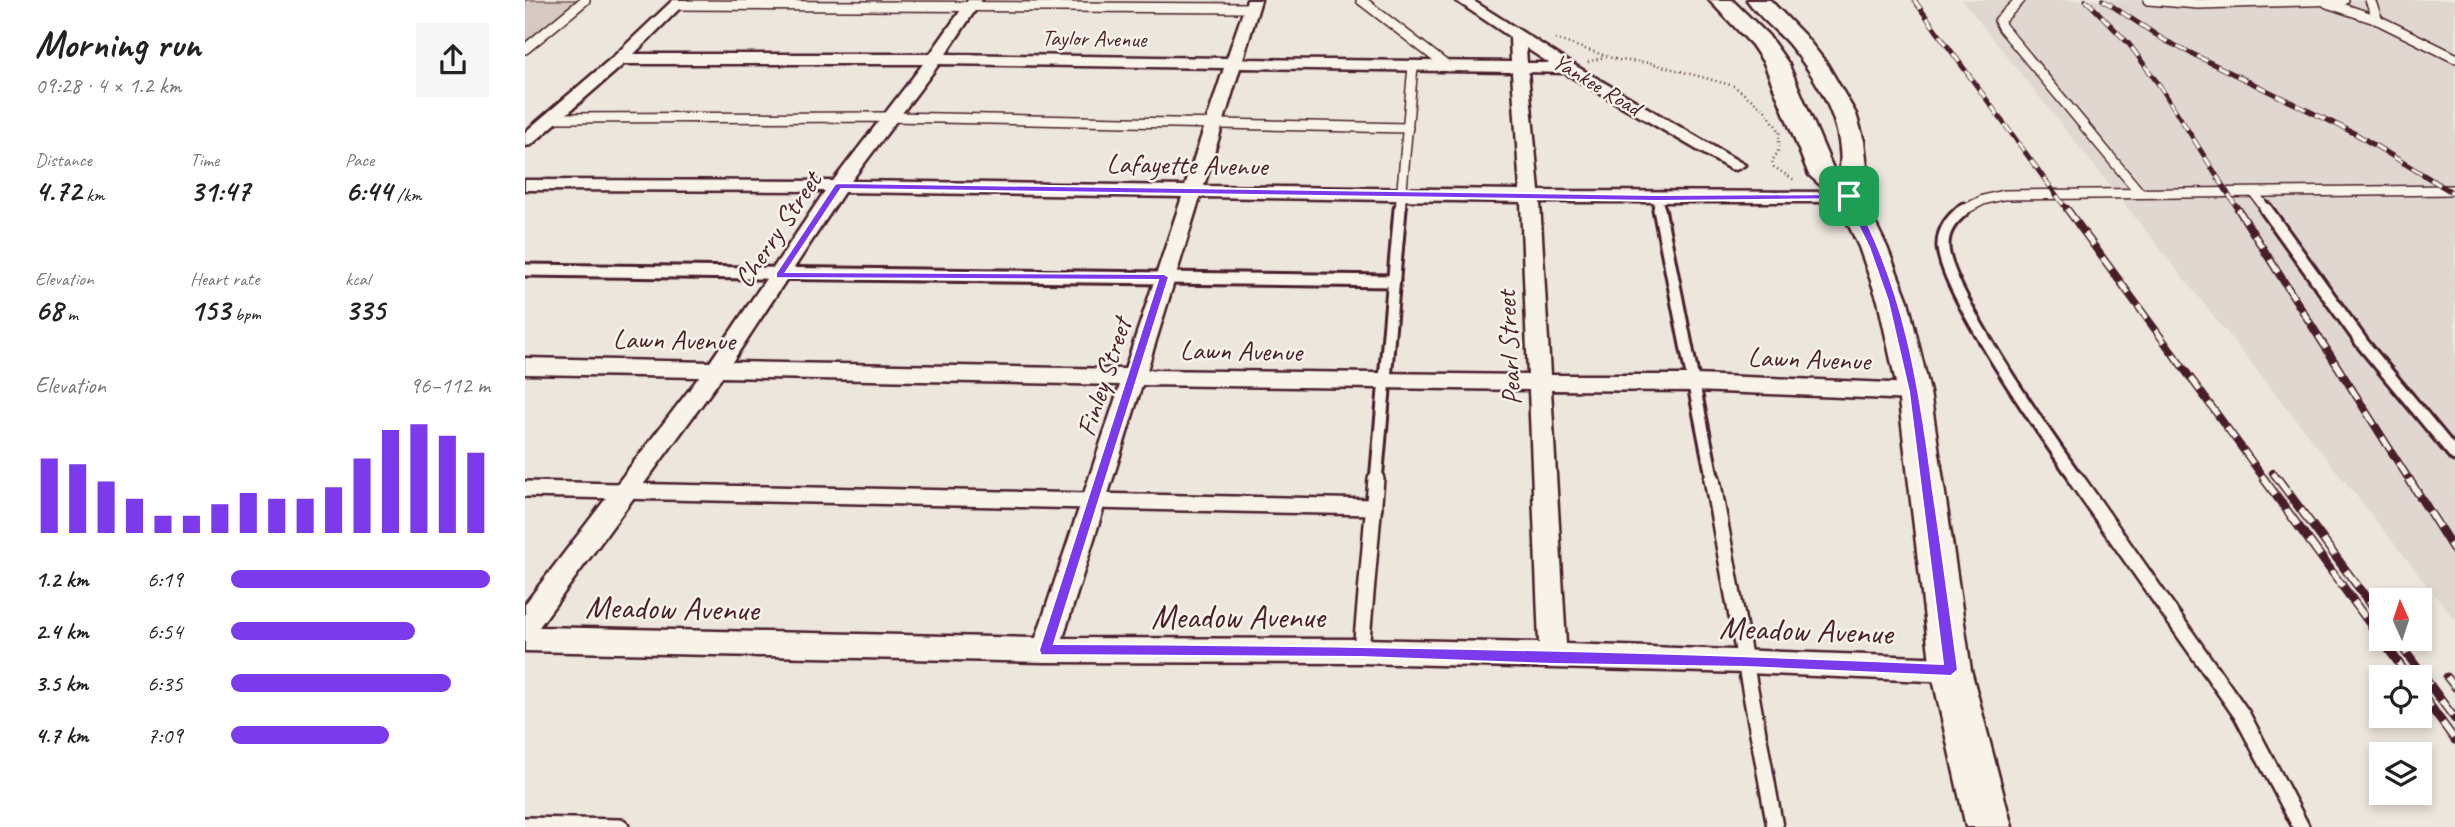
<!DOCTYPE html>
<html lang="en">
<head>
<meta charset="utf-8">
<style>
  :root { --surface:#fff; --page:#f6f6f6; --text:#222; --muted:#767676; --accent:#7c3aed }
  body { margin:0; font-family:Caveat,sans-serif; background:var(--page); color:var(--text); height:100vh; display:flex; flex-direction:column; font-size:26px; white-space:nowrap }
  * { box-sizing:border-box; margin:0 }
  p { font-size:23px; color:var(--muted) }
  .icon { flex:none; width:38px; height:38px; fill:none; stroke:currentColor; stroke-width:2; stroke-linecap:round; stroke-linejoin:round }
  .map { position:relative; flex:1; overflow:hidden }
  .details { display:flex; flex-direction:column; background:var(--surface); width:525px }
  .details>* { flex:none }
  .needle { width:46px; rotate:357deg }
  .controls { position:absolute; left:1844px; top:588px; display:grid; gap:14px }
  .controls a { display:grid; place-items:center; width:63px; height:63px; border-radius:0px; background:var(--surface); box-shadow:0 4px 10px #0003; font-size:35px }
  .pin { position:absolute; display:grid; place-items:center; width:60px; height:60px; color:#fff; margin:-30px; border-radius:14px; box-shadow:0 4px 10px #0006 }
  .round { display:grid; place-items:center; flex:none; width:74px; height:74px; border-radius:0px; background:var(--page) }
  .head { display:flex; align-items:center; justify-content:space-between; height:119px; padding:0 35px }
  h1 { font-size:38px; font-weight:800; line-height:52px }
  .metrics { display:grid; grid-template-columns:repeat(3,1fr); gap:10px; height:119px; padding:7px 35px }
  .metrics div { display:grid; align-content:center }
  .metrics b { font-size:30px; font-weight:800 }
  .metrics small { font-size:19px; font-weight:400 }
  .metrics p { font-size:19px }
  .chart { height:196px; padding:14px 35px }
  .chart p { display:flex; justify-content:space-between }
  .chart svg { width:100%; height:126px; margin-top:7px; stroke:var(--accent); stroke-width:6 }
  ul { padding:0 35px; list-style:none; font-size:23px }
  li { display:grid; grid-template-columns:112px 84px 1fr; align-items:center; height:52px }
  li i { height:18px; border-radius:9px; background:var(--accent) }
  main { display:flex; flex:1; min-height:0 }
  .map>svg:first-child { display:block }
</style>
</head>
<body>
<main>
<section class="details">
<div class="head"><div><h1>Morning run</h1><p>09:28 · 4 × 1.2 km</p></div><a class="round"><svg class="icon" aria-label="share" viewBox="0 0 24 24"><path d="M12 15V3M7 8l5-5 5 5M5 13v7h14v-7"/></svg></a></div>
<div class="metrics">
<div><p>Distance</p><b>4.72<small> km</small></b></div>
<div><p>Time</p><b>31:47</b></div>
<div><p>Pace</p><b>6:44<small> /km</small></b></div>
</div>
<div class="metrics">
<div><p>Elevation</p><b>68<small> m</small></b></div>
<div><p>Heart rate</p><b>153<small> bpm</small></b></div>
<div><p>kcal</p><b>335</b></div>
</div>
<div class="chart"><p><span>Elevation</span>96–112 m</p>
<svg viewBox="0 0 160 44" preserveAspectRatio="none"><path d="M5 44V18M15 44V20M25 44V26M35 44V32M45 44V38M55 44V38M65 44V34M75 44V30M85 44V32M95 44V32M105 44V28M115 44V18M125 44V8M135 44V6M145 44V10M155 44V16"/></svg>
</div>
<ul>
<li><b>1.2 km</b>6:19<i style="width:100%"></i></li>
<li><b>2.4 km</b>6:54<i style="width:71%"></i></li>
<li><b>3.5 km</b>6:35<i style="width:85%"></i></li>
<li><b>4.7 km</b>7:09<i style="width:61%"></i></li>
</ul>
</section>
<div class="map">
<svg width="1930" height="827" viewBox="0 0 1930 827">
  <rect width="100%" height="100%" fill="#ece6dd"/>
  <filter id="ink" filterUnits="userSpaceOnUse"><feTurbulence type="fractalNoise" baseFrequency=".0143" numOctaves="2"/><feDisplacementMap in="SourceGraphic" scale="14" xChannelSelector="R" yChannelSelector="G"/><feConvolveMatrix kernelMatrix="1 2 1 2 8 2 1 2 1" color-interpolation-filters="sRGB"/></filter>
  <g filter="url(#ink)">
    <path fill="#e0d7d0" d="M1437,0H1930V620L1591,193Z"/>
    <path fill="#d5c9c2" stroke="#907476" stroke-width="2" d="M0,0H60L0,49Z"/>
    <g fill="none" stroke-linecap="round" stroke-linejoin="round">
      <defs>
        <g id="lane-far2">
          <path d="M836,0L923,67"/>
          <path d="M1495,0L1474,21L1477,27L1615,193"/>
          <path d="M1623,0L1673,4L1819,0"/>
          <path d="M1845,0L1853,20"/>
          <path d="M1802,3L1853,20L1930,58"/>
          <path d="M150,5L727,8"/>
          <path d="M0,49L60,0"/>
          <path d="M27,118L366,117L883,128"/>
          <path d="M1730,194L1742,211"/>
          <path d="M1132,198L1135,211"/>
          <path d="M875,211L888,66"/>
          <path d="M1437,211L1458,200L1478,195L1930,190"/>
        </g>
        <g id="lane-far1">
          <path d="M1134,209L1188,481"/>
          <path d="M1439,209C1427,219 1418,229 1418,245C1417,287 1524,440 1553,481"/>
          <path d="M1741,209L1838,344L1930,455"/>
          <path d="M0,270L869,281"/>
          <path d="M851,481L875,209"/>
        </g>
        <g id="lane">
          <path d="M1187,479L1250,827"/>
          <path d="M1551,479L1717,715L1776,827"/>
          <path d="M0,489L849,507"/>
          <path d="M836,651L851,479"/>
          <path d="M0,825L96,827"/>
        </g>
        <path id="street" d="M148,0H163L109,54H405L443,0H457L421,54L702,58L722,0H736L718,59L986,62L985,37L930,0H947L1049,65L1220,165L1211,170L1205,169L1040,73L1003,72L1014,191L1331,192L1333,196L1331,200L1324,202H1015L1025,375H1170L1389,384L1397,386L1400,392L1397,398L1389,400L1170,391L1026,390L1041,644L1426,658L1436,661L1440,670L1436,679L1426,682L1221,673L836,663L521,662L0,651V604L174,377L0,374V358L185,362L300,191L0,190V180L308,181L398,64H99L6,145L0,146V132L89,56ZM1001,48L1024,63H1002ZM414,64L699,68L660,186L326,181ZM715,68L987,72L995,190L679,186ZM319,192L657,197L600,369L207,362ZM675,197L996,202L1003,375L622,370ZM197,377L595,385L511,638L14,627ZM617,385L1004,390L1014,643L836,639L538,638Z"/>
        <path id="secondary" d="M1184,0H1207L1243,35L1263,63L1309,171L1314,175C1323,128 1292,78 1263,43C1250,29 1233,16 1222,0H1245L1280,36L1302,64L1331,114L1339,141L1342,168L1337,196L1362,247L1383,301L1405,392L1446,670L1487,827H1441L1406,670L1373,392L1353,301L1334,247L1312,200L1284,175L1239,63L1227,45Z"/>
      </defs>
      <use href="#lane-far2" stroke="#4a1f2b" stroke-width="12"/>
      <use href="#lane-far1" stroke="#4a1f2b" stroke-width="17"/>
      <use href="#lane" stroke="#4a1f2b" stroke-width="20"/>
      <use href="#street" stroke="#4a1f2b" stroke-width="5"/>
      <use href="#secondary" stroke="#4a1f2b" stroke-width="5"/>
      <g stroke="#4a1f2b" stroke-width="2.5" stroke-dasharray="1 3.5" stroke-linecap="butt">
        <path d="M1030,39L1093,60L1126,63L1209,86L1240,110L1255,132L1253,152L1247,161L1249,167L1271,181"/>
        <path d="M1063,62L1079,57"/>
      </g>
      <use href="#lane-far2" stroke="#f7f3e8" stroke-width="9"/>
      <use href="#lane-far1" stroke="#f7f3e8" stroke-width="11"/>
      <use href="#lane" stroke="#f7f3e8" stroke-width="15"/>
      <use href="#street" fill="#f7f3e8" fill-rule="evenodd"/>
      <use href="#secondary" fill="#f7f3e8" fill-rule="evenodd"/>
      <defs>
        <g id="rail-far2">
          <path d="M1389,0L1543,211"/>
          <path d="M1561,0L1604,44L1635,86L1714,211"/>
          <path d="M1578,0L1639,40L1831,134L1930,194"/>
        </g>
        <g id="rail-far1">
          <path d="M1542,209L1741,481"/>
          <path d="M1713,209L1885,481"/>
          <path d="M1748,473L1754,481"/>
        </g>
        <g id="rail">
          <path d="M1739,479L1884,677"/>
          <path d="M1753,479L1857,619"/>
          <path d="M1884,479L1930,552"/>
          <path d="M1871,639L1930,719"/>
          <path d="M1922,677L1930,687"/>
          <path d="M1895,692L1930,740"/>
        </g>
      </defs>
      <use href="#rail-far2" stroke="#4a1f2b" stroke-width="5"/>
      <use href="#rail-far1" stroke="#4a1f2b" stroke-width="8"/>
      <use href="#rail" stroke="#4a1f2b" stroke-width="9"/>
      <use href="#rail-far2" stroke="#f7f3e8" stroke-width="3.5" stroke-dasharray="11" stroke-linecap="butt"/>
      <use href="#rail-far1" stroke="#f7f3e8" stroke-width="5" stroke-dasharray="15" stroke-linecap="butt"/>
      <use href="#rail" stroke="#f7f3e8" stroke-width="6" stroke-dasharray="19" stroke-linecap="butt"/>
    </g>
  </g>
  <path fill="#7c3aed" stroke="#fff" stroke-width="2" fill-rule="evenodd" d="M313,183L1132,195L1327,194C1379,285 1395,388 1408,491C1417,550 1425,610 1433,670L1426,676L1221,667L1028,664L836,657L516,655L514,650L633,280L251,278V273L310,184ZM316,189L1132,201L1320,199L1344,247L1363,301L1384,392L1418,664C1122,651 826,645 529,644L644,277L639,274L261,272Z"/>
  <g text-anchor="middle" stroke-width="5" stroke-linejoin="round" paint-order="stroke">
    <g font-size="23" fill="#4a1f2b" stroke="#f7f3e8">
      <text transform="translate(569 38) rotate(1)" y="8">Taylor Avenue</text>
      <text transform="translate(1072 84) rotate(31)" y="8">Yankee Road</text>
    </g>
    <g font-size="28" fill="#4a1f2b" stroke="#f7f3e8">
      <text transform="translate(662 164) rotate(1)" y="10">Lafayette Avenue</text>
      <text transform="translate(252 229) rotate(-56)" y="10">Cherry Street</text>
      <text transform="translate(149 339) rotate(1)" y="10">Lawn Avenue</text>
      <text transform="translate(983 348) rotate(-93)" y="10">Pearl Street</text>
      <text transform="translate(716 350) rotate(1)" y="10">Lawn Avenue</text>
      <text transform="translate(1284 358) rotate(2)" y="10">Lawn Avenue</text>
      <text transform="translate(578 377) rotate(-72)" y="10">Finley Street</text>
    </g>
    <g font-size="33" fill="#4a1f2b" stroke="#f7f3e8">
      <text transform="translate(147 607) rotate(1)" y="12">Meadow Avenue</text>
      <text x="713" y="628">Meadow Avenue</text>
      <text transform="translate(1281 629) rotate(2)" y="12">Meadow Avenue</text>
    </g>
  </g>
</svg>
<div class="controls">
<a><svg class="needle" viewBox="-14 -14 28 28"><path d="M0-13l5 13h-10z" fill="#e53935"/><path d="M0 13l5-13h-10z" fill="#767676"/></svg></a>
<a><svg class="icon" aria-label="locate" viewBox="0 0 24 24"><circle cx="12" cy="12" r="6"/><path d="M12 2v4M12 18v4M2 12h4M18 12h4"/></svg></a>
<a><svg class="icon" aria-label="layers" viewBox="0 0 24 24"><path d="M12 4l9 5-9 5-9-5zM3 14l9 5 9-5"/></svg></a>
</div>
<div class="pin" style="left:1324px;top:196px;background:#1e9e55"><svg class="icon" aria-label="arrive" viewBox="0 0 24 24"><path d="M6 21V4h12l-3 4 3 4H6"/></svg></div>
</div>
</main>
</body>
</html>
